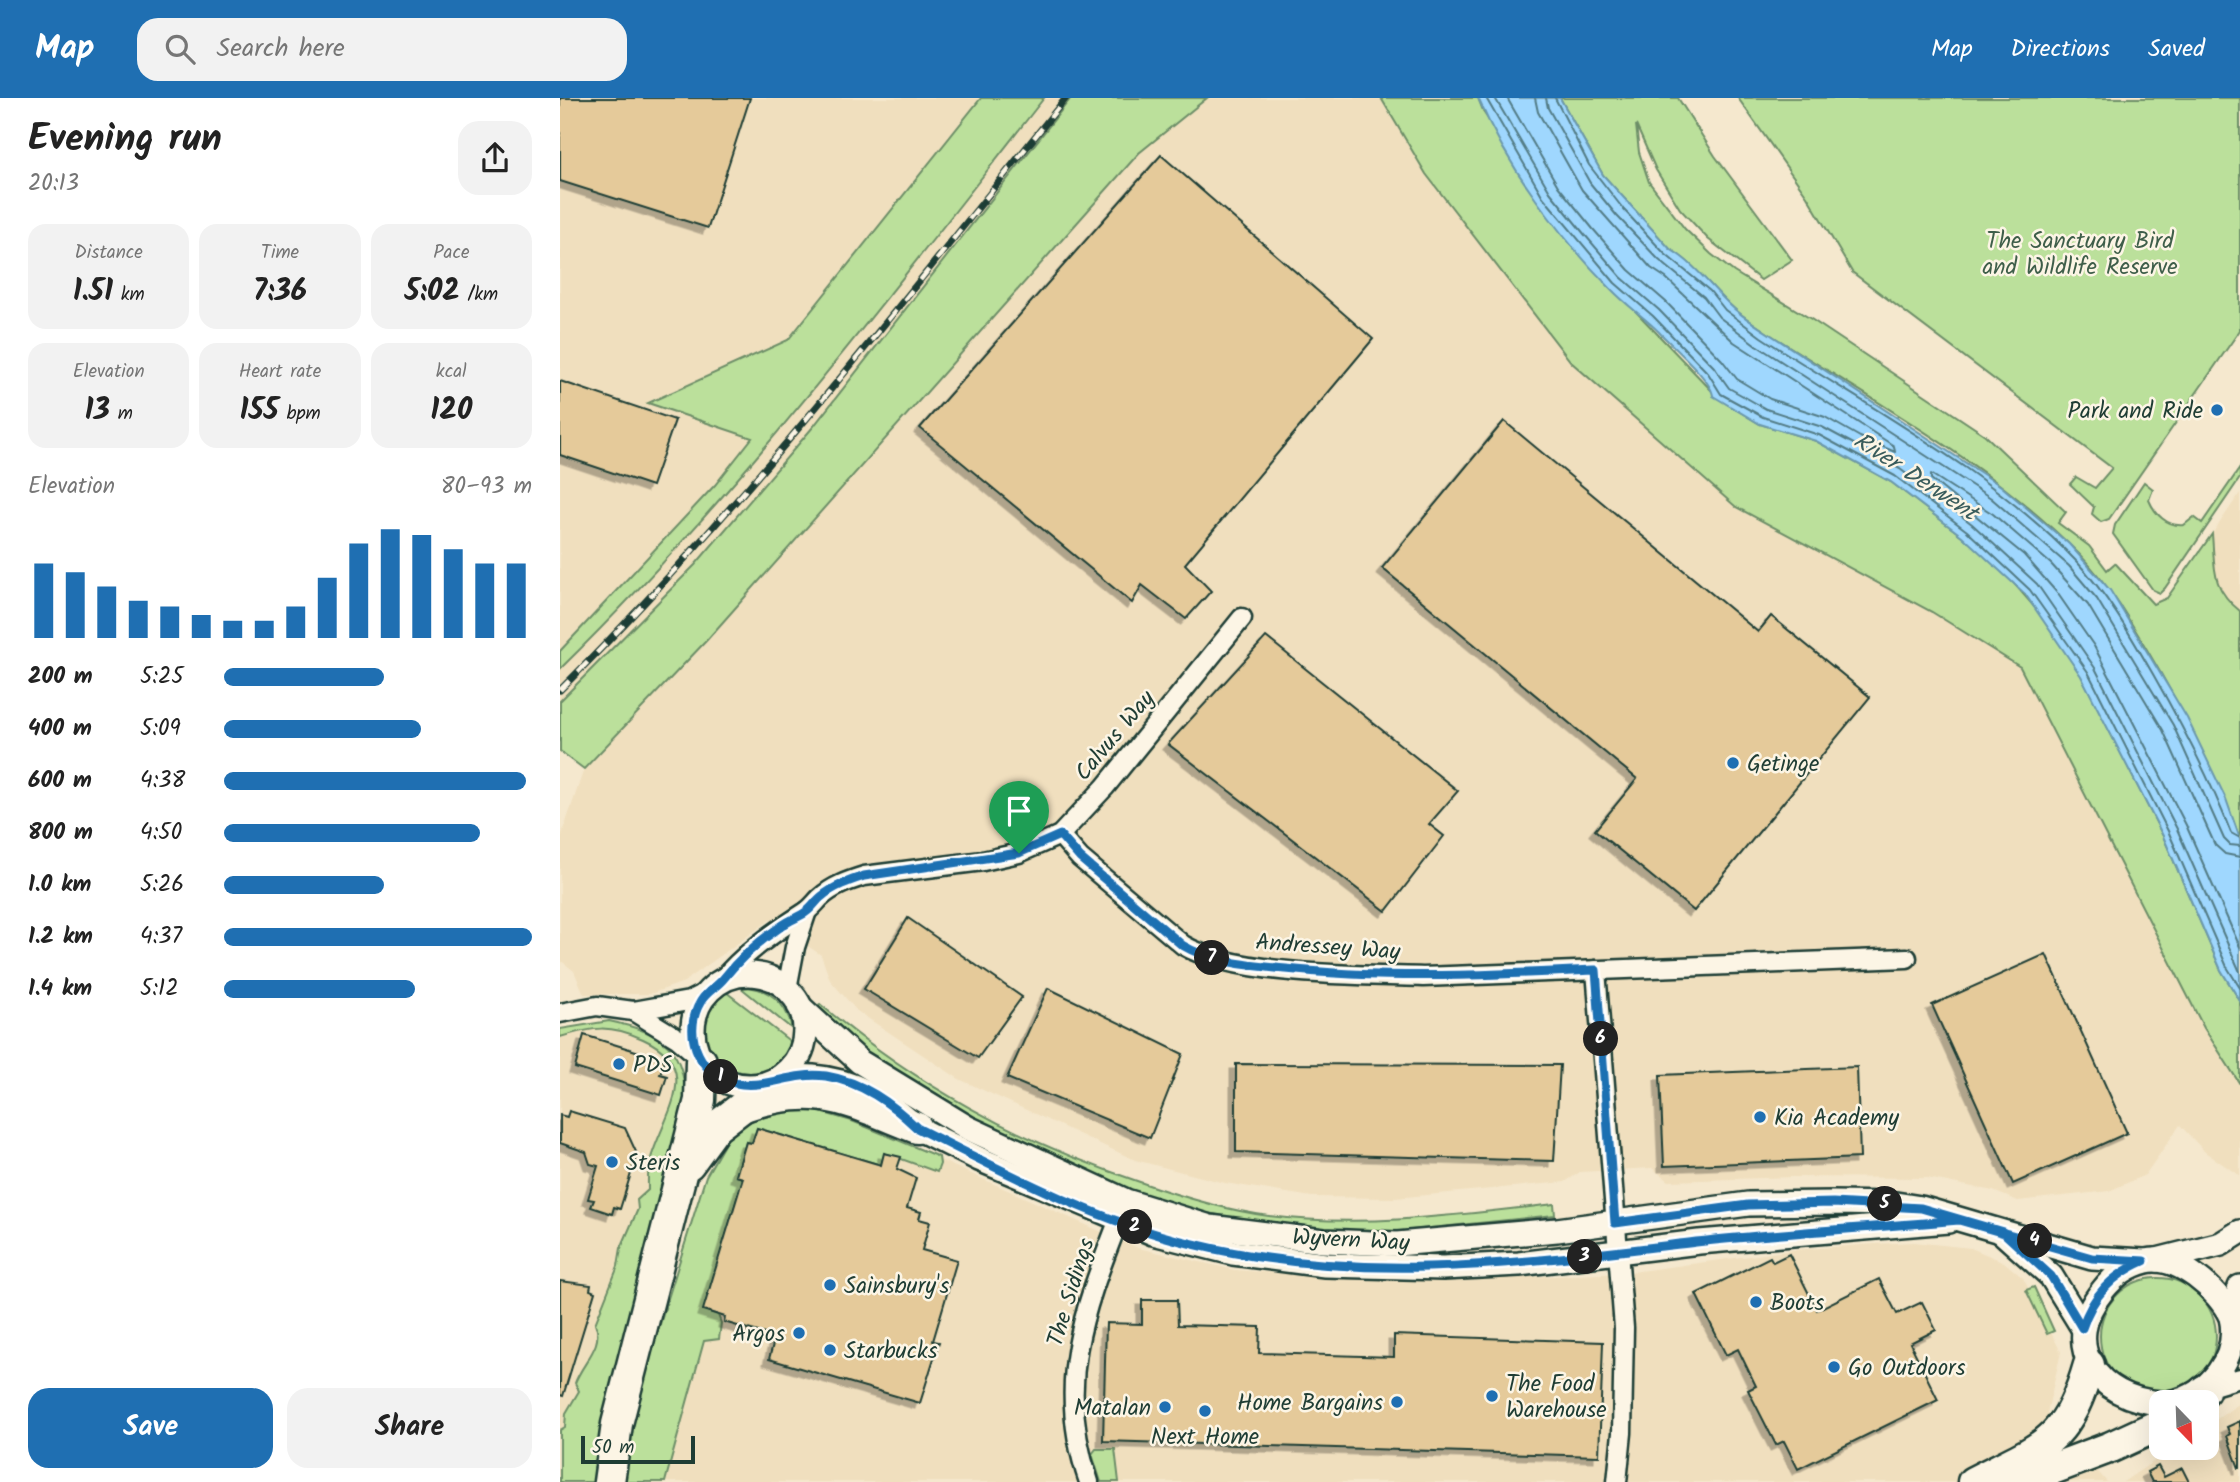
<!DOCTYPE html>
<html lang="en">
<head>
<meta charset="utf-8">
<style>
  :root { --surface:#fff; --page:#f2f2f2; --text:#222; --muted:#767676; --accent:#1f6fb2 }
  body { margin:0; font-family:Kalam,sans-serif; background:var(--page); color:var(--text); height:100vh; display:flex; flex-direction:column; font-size:26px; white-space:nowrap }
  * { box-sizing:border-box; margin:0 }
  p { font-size:23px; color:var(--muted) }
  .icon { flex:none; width:38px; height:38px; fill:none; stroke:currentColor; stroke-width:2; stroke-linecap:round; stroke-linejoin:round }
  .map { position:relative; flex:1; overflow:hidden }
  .drawer { display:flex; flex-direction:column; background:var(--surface); width:560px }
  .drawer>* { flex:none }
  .needle { width:46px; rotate:157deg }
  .buttons { position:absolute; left:1589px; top:1292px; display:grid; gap:14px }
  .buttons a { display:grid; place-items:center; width:70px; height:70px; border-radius:14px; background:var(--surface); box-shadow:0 7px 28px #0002; font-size:35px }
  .scale { position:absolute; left:21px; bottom:18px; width:114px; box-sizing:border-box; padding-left:7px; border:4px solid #1f3d34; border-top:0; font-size:19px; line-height:24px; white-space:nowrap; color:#1f3d34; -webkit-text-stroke:5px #fcf5e5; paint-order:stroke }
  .pin { position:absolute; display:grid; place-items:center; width:60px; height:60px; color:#fff; margin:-72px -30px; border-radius:50% 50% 50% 0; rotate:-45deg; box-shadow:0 0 7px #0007 }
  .pin .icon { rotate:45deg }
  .km { position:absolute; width:35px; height:35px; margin:-18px; border-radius:50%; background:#222; color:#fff; font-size:19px; line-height:35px; text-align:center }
  .round { display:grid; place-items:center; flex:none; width:74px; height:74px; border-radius:21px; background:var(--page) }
  .overview { display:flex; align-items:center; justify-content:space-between; height:119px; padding:0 28px }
  h1 { font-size:38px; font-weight:800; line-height:52px }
  .figures { display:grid; grid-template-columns:repeat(3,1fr); gap:10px; height:119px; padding:7px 28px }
  .figures div { display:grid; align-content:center; border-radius:18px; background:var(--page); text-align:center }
  .figures b { font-size:30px; font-weight:800 }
  .figures small { font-size:19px; font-weight:400 }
  .figures p { font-size:19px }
  .chart { height:196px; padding:14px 28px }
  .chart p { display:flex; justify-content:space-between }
  .chart svg { width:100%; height:126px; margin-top:7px; stroke:var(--accent); stroke-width:6 }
  .primary-button { display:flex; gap:14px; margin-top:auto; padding:14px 28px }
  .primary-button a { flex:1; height:80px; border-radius:21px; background:var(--accent); color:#fff; font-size:28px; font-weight:800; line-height:80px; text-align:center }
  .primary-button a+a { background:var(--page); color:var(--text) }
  ul { padding:0 28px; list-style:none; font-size:23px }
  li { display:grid; grid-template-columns:112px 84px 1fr; align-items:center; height:52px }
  li i { height:18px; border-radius:9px; background:var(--accent) }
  header { display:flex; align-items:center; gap:42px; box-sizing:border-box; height:98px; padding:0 35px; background:var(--accent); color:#fff }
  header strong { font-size:33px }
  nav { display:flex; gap:38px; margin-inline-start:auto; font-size:24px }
  .search { width:490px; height:63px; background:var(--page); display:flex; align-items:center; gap:18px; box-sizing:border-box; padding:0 24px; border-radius:21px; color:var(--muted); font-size:26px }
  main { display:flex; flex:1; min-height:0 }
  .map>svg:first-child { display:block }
</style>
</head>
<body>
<header>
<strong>Map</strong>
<div class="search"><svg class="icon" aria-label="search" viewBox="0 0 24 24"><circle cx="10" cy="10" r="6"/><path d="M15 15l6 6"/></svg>Search here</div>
<nav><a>Map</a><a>Directions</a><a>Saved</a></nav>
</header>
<main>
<section class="drawer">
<div class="overview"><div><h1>Evening run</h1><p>20:13</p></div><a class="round"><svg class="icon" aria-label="share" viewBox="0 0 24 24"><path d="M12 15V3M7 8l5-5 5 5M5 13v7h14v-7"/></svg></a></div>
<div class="figures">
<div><p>Distance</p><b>1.51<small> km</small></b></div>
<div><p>Time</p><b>7:36</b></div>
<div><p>Pace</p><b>5:02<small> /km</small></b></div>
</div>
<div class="figures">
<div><p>Elevation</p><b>13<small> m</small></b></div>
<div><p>Heart rate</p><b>155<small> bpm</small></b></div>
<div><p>kcal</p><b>120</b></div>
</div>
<div class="chart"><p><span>Elevation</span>80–93 m</p>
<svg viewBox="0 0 160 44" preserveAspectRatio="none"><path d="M5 44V18M15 44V21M25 44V26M35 44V31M45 44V33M55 44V36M65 44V38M75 44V38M85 44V33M95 44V23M105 44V11M115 44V6M125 44V8M135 44V13M145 44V18M155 44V18"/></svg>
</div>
<ul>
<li><b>200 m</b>5:25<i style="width:52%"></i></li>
<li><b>400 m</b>5:09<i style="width:64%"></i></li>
<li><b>600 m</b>4:38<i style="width:98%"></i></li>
<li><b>800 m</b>4:50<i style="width:83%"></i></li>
<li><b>1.0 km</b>5:26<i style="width:52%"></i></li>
<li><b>1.2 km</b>4:37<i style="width:100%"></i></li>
<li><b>1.4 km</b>5:12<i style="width:62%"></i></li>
</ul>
<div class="primary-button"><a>Save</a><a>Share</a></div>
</section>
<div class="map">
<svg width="1680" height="1384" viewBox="0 0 1680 1384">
  <defs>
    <filter id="shadow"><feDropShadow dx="-5.5" dy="5.5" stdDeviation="0" flood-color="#0004"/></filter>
  </defs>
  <rect width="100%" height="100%" fill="#f5e8ce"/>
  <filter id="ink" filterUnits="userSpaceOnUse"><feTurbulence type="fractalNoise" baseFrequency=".0143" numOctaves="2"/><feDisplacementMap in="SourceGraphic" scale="14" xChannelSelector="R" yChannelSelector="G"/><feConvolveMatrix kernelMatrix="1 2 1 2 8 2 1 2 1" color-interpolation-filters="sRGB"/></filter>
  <g filter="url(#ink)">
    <g fill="#f0dfbe">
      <path d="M0,0H421L228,242L89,304L192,339L155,387L0,553Z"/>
      <path d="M485,0H511L253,329L135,467L0,603V571L267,275Z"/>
      <path d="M647,0H821L866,76L1011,264L1176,409L1372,514L1460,569L1644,930L1680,986V1078L1645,1054L1620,1027L1585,1077L1549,1093L1458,1103L1433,1093L1367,1080L1234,1079L1109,1083L1092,1070L1020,1074L1005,1084L835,1100L752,1099L665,1085L575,1062L399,981L297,913L270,882L261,857L210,822L124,884L90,896H24L14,873L0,862V742L24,671L146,543L579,55Z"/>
      <path d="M1680,395V513L1665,501L1656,487L1652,436Z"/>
      <path d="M49,923L73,928L113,950L125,984L0,1384V931Z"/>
      <path d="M292,1023L578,1150L675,1172L814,1182L944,1180L1065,1175L1233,1152L1316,1146L1354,1144L1411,1150L1444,1164L1463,1180L1501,1254L1487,1315L1547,1384H63L146,1078L178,1030Z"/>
      <path d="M1680,1305V1384H1563L1615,1349H1647V1328Z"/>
    </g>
    <g fill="#bbe09b" stroke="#6d8e68" stroke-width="2">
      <path d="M421,0H484C330,196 179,396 0,571V553L155,387L192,340L88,305L228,242Z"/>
      <path d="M511,0H647L579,55L146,543L24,671L0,653V603L135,467L253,329Z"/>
      <path d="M821,0H918L924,15L1013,148L1153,294L1167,306L1200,326L1256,343L1331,384L1402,438L1445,475L1477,512L1521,577L1603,738L1661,872L1680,903V986L1644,930L1460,569L1372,514L1176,409L1011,264L866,76Z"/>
      <path d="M1000,0H1118L1155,58L1232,162L1201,182L1148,141L1120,111L1096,72L1076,27L1079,54L1089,84L1125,131L1151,156L1174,174L1251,221L1425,337L1506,414L1498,425L1529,448L1547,472L1555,465L1593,506L1607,500L1652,436C1655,471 1651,490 1680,513V741C1659,682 1631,629 1600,574C1576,533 1553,491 1520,457C1430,365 1311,302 1205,233C1193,225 1180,217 1170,207C1150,188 1134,165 1110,151L1043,77Z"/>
      <path d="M1178,0H1680V232L1549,421L1541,424L1532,416L1534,409L1510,386L1516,379L1535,390L1552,370L1292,174L1247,98Z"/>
      <path d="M1680,370V380L1605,490L1600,495L1593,492L1553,436L1555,427L1584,384L1593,391L1589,402C1595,416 1607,429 1624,427L1634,419L1642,425Z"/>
      <path d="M180,889C207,888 227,904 232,931Z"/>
      <path d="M166,894L231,944C201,1028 92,942 166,894Z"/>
      <path d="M260,906C356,987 458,1043 577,1083C619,1098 665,1112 709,1118C804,1130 900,1117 994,1106L995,1117L823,1135L716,1128L621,1110L568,1093L445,1041L327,974L252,911Z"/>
      <path d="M49,923C105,935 125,950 126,1009L39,1384H0V1332L5,1329L6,1315L19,1293L15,1285C22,1265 45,1247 35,1226L58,1168L61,1150L78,1111L77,1102L88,1092C88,1081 87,1071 91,1060C104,1016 145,969 83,941C49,926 34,929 0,939V931Z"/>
      <path d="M250,1011L292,1023L379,1059L380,1066L377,1074L325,1055L321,1067L197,1030L192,1045L186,1044L176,1078L183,1080L144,1212L158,1217L161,1225L159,1241L144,1243L105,1384H63L64,1355L78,1297L146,1078L169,1038L178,1030L205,1016Z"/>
      <circle cx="1598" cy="1238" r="58"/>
      <path d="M1474,1189L1494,1233L1487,1236L1466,1192Z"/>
      <path d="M536,1351H555L559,1384H541L532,1356Z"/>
    </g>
    <path fill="#9fd7fe" stroke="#6c99ad" stroke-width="2" d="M918,0H1000L1043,77L1110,151C1134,165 1150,188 1170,207C1180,217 1193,225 1205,233L1441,388L1509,446L1550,492L1627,620L1666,701L1680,741V903L1661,872L1603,738L1521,578L1465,496L1402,438L1331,384L1256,343L1200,326L1153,298C1152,282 1111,247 1099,234C1084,219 1066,207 1051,191C998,137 948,70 918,0Z"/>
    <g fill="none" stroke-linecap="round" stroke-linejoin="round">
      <g stroke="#527b85" stroke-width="2">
        <path d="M926,0L983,99L1055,185L1093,218L1148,275L1161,296L1203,319L1259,337L1335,378L1407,433L1470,492L1528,574L1609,735L1667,869L1680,890"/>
        <path d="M935,0L990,94L1025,137L1061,179L1099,212L1154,269L1169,290L1206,311L1262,329L1340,371L1412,426L1477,486L1535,570L1617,731L1680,874"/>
        <path d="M947,0L998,88L1033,131L1069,172L1106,204L1162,262L1177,281L1210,301L1265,319L1300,339L1335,354L1334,348L1174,244L1106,180L1091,170L1022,92L978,14L975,0"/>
        <path d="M986,0L988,10L1030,85L1057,118L1099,162L1144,199L1159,219L1196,247L1431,400L1509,468L1537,501L1613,627L1664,741L1670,747L1680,748"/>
        <path d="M995,0L1029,67L1064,112L1105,156L1150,193L1165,212L1201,239C1306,308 1430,372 1517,464C1548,497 1571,538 1594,578C1623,629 1650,680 1671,735L1680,740"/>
        <path d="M1680,759L1665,756L1655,747L1603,632L1528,507L1491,466L1433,416L1371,376V381L1464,457L1498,496L1534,548L1626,727L1680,849"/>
      </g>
    </g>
    <g fill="#e5ca9a" stroke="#1f3d34" stroke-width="2" filter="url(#shadow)">
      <path d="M0,0H190L148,130L0,83Z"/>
      <path d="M601,57L813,241L625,466L651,493L626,521L582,487L572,505L360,330Z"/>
      <path d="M0,283L115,322L92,388L0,357Z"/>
      <path d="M944,323L1198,534L1211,518L1310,599L1134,813L1035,732L1077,681L822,470Z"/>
      <path d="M706,539L898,693L869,726L884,738L826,813L608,646Z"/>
      <path d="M348,820L462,899L418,960L304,891Z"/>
      <path d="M1486,856L1567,1035L1453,1086L1372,907Z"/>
      <path d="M488,890L623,956L590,1040L447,980Z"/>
      <path d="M24,937L105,962L100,976L107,978L101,997L15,970Z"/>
      <path d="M676,966L1000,967L994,1063L676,1054Z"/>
      <path d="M1297,969L1300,1060L1104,1068L1100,977Z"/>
      <path d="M9,1013L65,1030L77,1056L60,1111L54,1109L52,1116L31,1109L34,1102L28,1101L38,1068L30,1066L26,1054L0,1045V1017L7,1019Z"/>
      <path d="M197,1030L321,1067L324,1055L341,1059L337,1071L356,1080L347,1110L361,1114L359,1121L370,1124L362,1152L397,1162L373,1243L379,1244L360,1305L209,1261L215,1239L164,1224L165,1219L143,1212L183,1080L176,1078L186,1044L192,1045Z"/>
      <path d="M1229,1156L1257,1212L1319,1181L1337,1216L1362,1204L1376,1232L1350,1245L1378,1302L1238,1371L1224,1343L1216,1347L1188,1292L1196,1288L1178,1251L1166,1257L1136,1196L1210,1159L1213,1164Z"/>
      <path d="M0,1183L31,1187L30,1192L35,1194L3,1298L0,1297Z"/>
      <path d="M582,1202H617L618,1227L700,1229L699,1255L834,1259V1237L1043,1244L1039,1358L543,1343L546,1225L582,1226Z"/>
      <path d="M1680,1323V1370H1679L1667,1338L1670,1336L1667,1329Z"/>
      <path d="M1598,1368L1604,1379L1622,1370L1629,1384H1592L1587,1374Z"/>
    </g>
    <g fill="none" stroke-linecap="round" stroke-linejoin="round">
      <defs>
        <g id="minor">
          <path d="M500,737L520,760L623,847C675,878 800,877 863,879L1347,860"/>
          <path d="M1036,872L1064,1230L1062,1335L1057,1384"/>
          <path d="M160,884C183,856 213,835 244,815C251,811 255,805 260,800C273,788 288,783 304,778L423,763L459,755L500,737L545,689L682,520"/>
          <path d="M227,891L235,849L247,813"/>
          <path d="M73,913L117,940L139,959"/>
          <path d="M0,915L37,908L73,913L129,903L149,893"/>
          <path d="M1650,1289L1680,1280"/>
          <path d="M529,1384C493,1281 526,1207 563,1111"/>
        </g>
        <g id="tertiary">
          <circle cx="189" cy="932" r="56"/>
          <path d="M239,908L300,964L408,1030L566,1103L650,1129L764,1143L837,1146L997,1132L1188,1106L1273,1105L1336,1106L1361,1110L1532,1160L1584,1163"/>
          <path d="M221,979C276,974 316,992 357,1030L419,1061L593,1135L673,1155L765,1167L883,1170L959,1166L1139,1144L1388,1123"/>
          <path d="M1445,1137L1491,1178L1523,1230"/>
          <path d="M1597,1162L1661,1146L1680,1134"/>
          <path d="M1671,1219L1680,1189"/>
          <path d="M1601,1305C1537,1301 1498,1247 1543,1192C1554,1178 1569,1167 1586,1163C1617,1156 1659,1192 1671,1219C1680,1259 1648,1298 1612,1304"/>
        </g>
        <g id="trunk">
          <path d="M184,1008C259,983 288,1003 357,1030"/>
          <path d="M129,1066L156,1029L199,996"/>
          <path d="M1634,1304L1644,1293"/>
          <path d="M49,1384L57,1326L140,1002L141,963"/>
          <path d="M1413,1384C1482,1348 1506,1347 1529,1267"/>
          <path d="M1458,1384L1551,1349L1601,1326"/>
        </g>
      </defs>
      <use href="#minor" stroke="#1f3d34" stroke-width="23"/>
      <use href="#tertiary" stroke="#1f3d34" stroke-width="28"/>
      <use href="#trunk" stroke="#1f3d34" stroke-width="35"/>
      <use href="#minor" stroke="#fcf5e5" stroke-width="18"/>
      <use href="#tertiary" stroke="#fcf5e5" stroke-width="23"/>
      <use href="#trunk" stroke="#fcf5e5" stroke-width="30"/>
      <defs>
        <path id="rail" d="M0,592C185,408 343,203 506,0"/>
      </defs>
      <use href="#rail" stroke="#1f3d34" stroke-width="7"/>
      <use href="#rail" stroke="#fcf5e5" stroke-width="4.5" stroke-dasharray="13" stroke-linecap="butt"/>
    </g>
  </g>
  <g fill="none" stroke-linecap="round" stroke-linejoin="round" filter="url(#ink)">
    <defs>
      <path id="route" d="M459,755L304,778C289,783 274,788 261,799C256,803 252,810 246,814C239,819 230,822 223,827C202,841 179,861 164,880C157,889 147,893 141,903C120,937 141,983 182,986C210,989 233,974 266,978C302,984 331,1005 357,1030C442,1073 536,1123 629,1145C803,1188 962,1165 1136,1144C1224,1134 1312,1130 1399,1122L1532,1160L1584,1163C1552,1177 1533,1197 1522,1230L1491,1178L1443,1134L1361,1110L1273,1105L1188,1107L1055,1125L1036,872C932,877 830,882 726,871C690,867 654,866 622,847L520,760L500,737L459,755"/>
    </defs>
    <use href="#route" stroke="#fff" stroke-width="14"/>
    <use href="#route" stroke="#1f6fb2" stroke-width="9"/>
  </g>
  <g fill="#1f6fb2" stroke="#fcf5e5" stroke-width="2.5">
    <circle cx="1657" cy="312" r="7"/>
    <circle cx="1173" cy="665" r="7"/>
    <circle cx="59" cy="966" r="7"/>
    <circle cx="1200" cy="1019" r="7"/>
    <circle cx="52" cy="1064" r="7"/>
    <circle cx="270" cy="1187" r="7"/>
    <circle cx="1196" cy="1204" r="7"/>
    <circle cx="239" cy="1235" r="7"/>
    <circle cx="270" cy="1252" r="7"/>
    <circle cx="1274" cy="1269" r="7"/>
    <circle cx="932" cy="1298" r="7"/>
    <circle cx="837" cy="1304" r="7"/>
    <circle cx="605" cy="1309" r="7"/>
    <circle cx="645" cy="1313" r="7"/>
  </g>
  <g text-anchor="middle" stroke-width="5" stroke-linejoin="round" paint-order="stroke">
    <g font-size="23" fill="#3e5e49" stroke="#fcf5e5">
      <text x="1520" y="150">The Sanctuary Bird<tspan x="1520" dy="26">and Wildlife Reserve</tspan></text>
    </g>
    <g font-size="23" fill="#1f3d34" stroke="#fcf5e5" text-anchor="start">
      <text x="1643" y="320" text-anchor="end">Park and Ride</text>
      <text x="1187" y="673">Getinge</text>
      <text x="73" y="974">PDS</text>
      <text x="1214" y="1027">Kia Academy</text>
      <text x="66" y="1072">Steris</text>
      <text x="284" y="1195">Sainsbury's</text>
      <text x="1210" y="1212">Boots</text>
      <text x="225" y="1243" text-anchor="end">Argos</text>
      <text x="284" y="1260">Starbucks</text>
      <text x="1288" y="1277">Go Outdoors</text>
      <text x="946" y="1293">The Food<tspan x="946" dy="26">Warehouse</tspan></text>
      <text x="823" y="1312" text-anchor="end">Home Bargains</text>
      <text x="591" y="1317" text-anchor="end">Matalan</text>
      <text x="645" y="1346" text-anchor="middle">Next Home</text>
    </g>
    <g font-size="23" fill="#1f3d34" stroke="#fcf5e5">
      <text transform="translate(554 637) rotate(-50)" y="8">Calvus Way</text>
      <text transform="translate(768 848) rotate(4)" y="8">Andressey Way</text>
      <text transform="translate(791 1141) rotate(3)" y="8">Wyvern Way</text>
      <text transform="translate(510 1194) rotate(-73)" y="8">The Sidings</text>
    </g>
    <g font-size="24" font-style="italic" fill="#395c5c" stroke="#fcf5e5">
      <text transform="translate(1356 378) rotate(33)" y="8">River Derwent</text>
    </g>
  </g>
</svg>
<div class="buttons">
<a><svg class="needle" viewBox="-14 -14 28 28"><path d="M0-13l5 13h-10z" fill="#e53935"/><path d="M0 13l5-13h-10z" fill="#767676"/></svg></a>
</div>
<div class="scale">50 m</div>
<div class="pin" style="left:459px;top:755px;background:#1e9e55"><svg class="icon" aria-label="arrive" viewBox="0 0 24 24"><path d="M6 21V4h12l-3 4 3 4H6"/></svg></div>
<b class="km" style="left:161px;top:979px">1</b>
<b class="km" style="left:575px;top:1129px">2</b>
<b class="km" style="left:1025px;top:1159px">3</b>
<b class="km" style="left:1475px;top:1143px">4</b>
<b class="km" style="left:1325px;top:1106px">5</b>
<b class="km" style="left:1041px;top:941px">6</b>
<b class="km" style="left:652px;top:860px">7</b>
</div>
</main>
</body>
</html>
